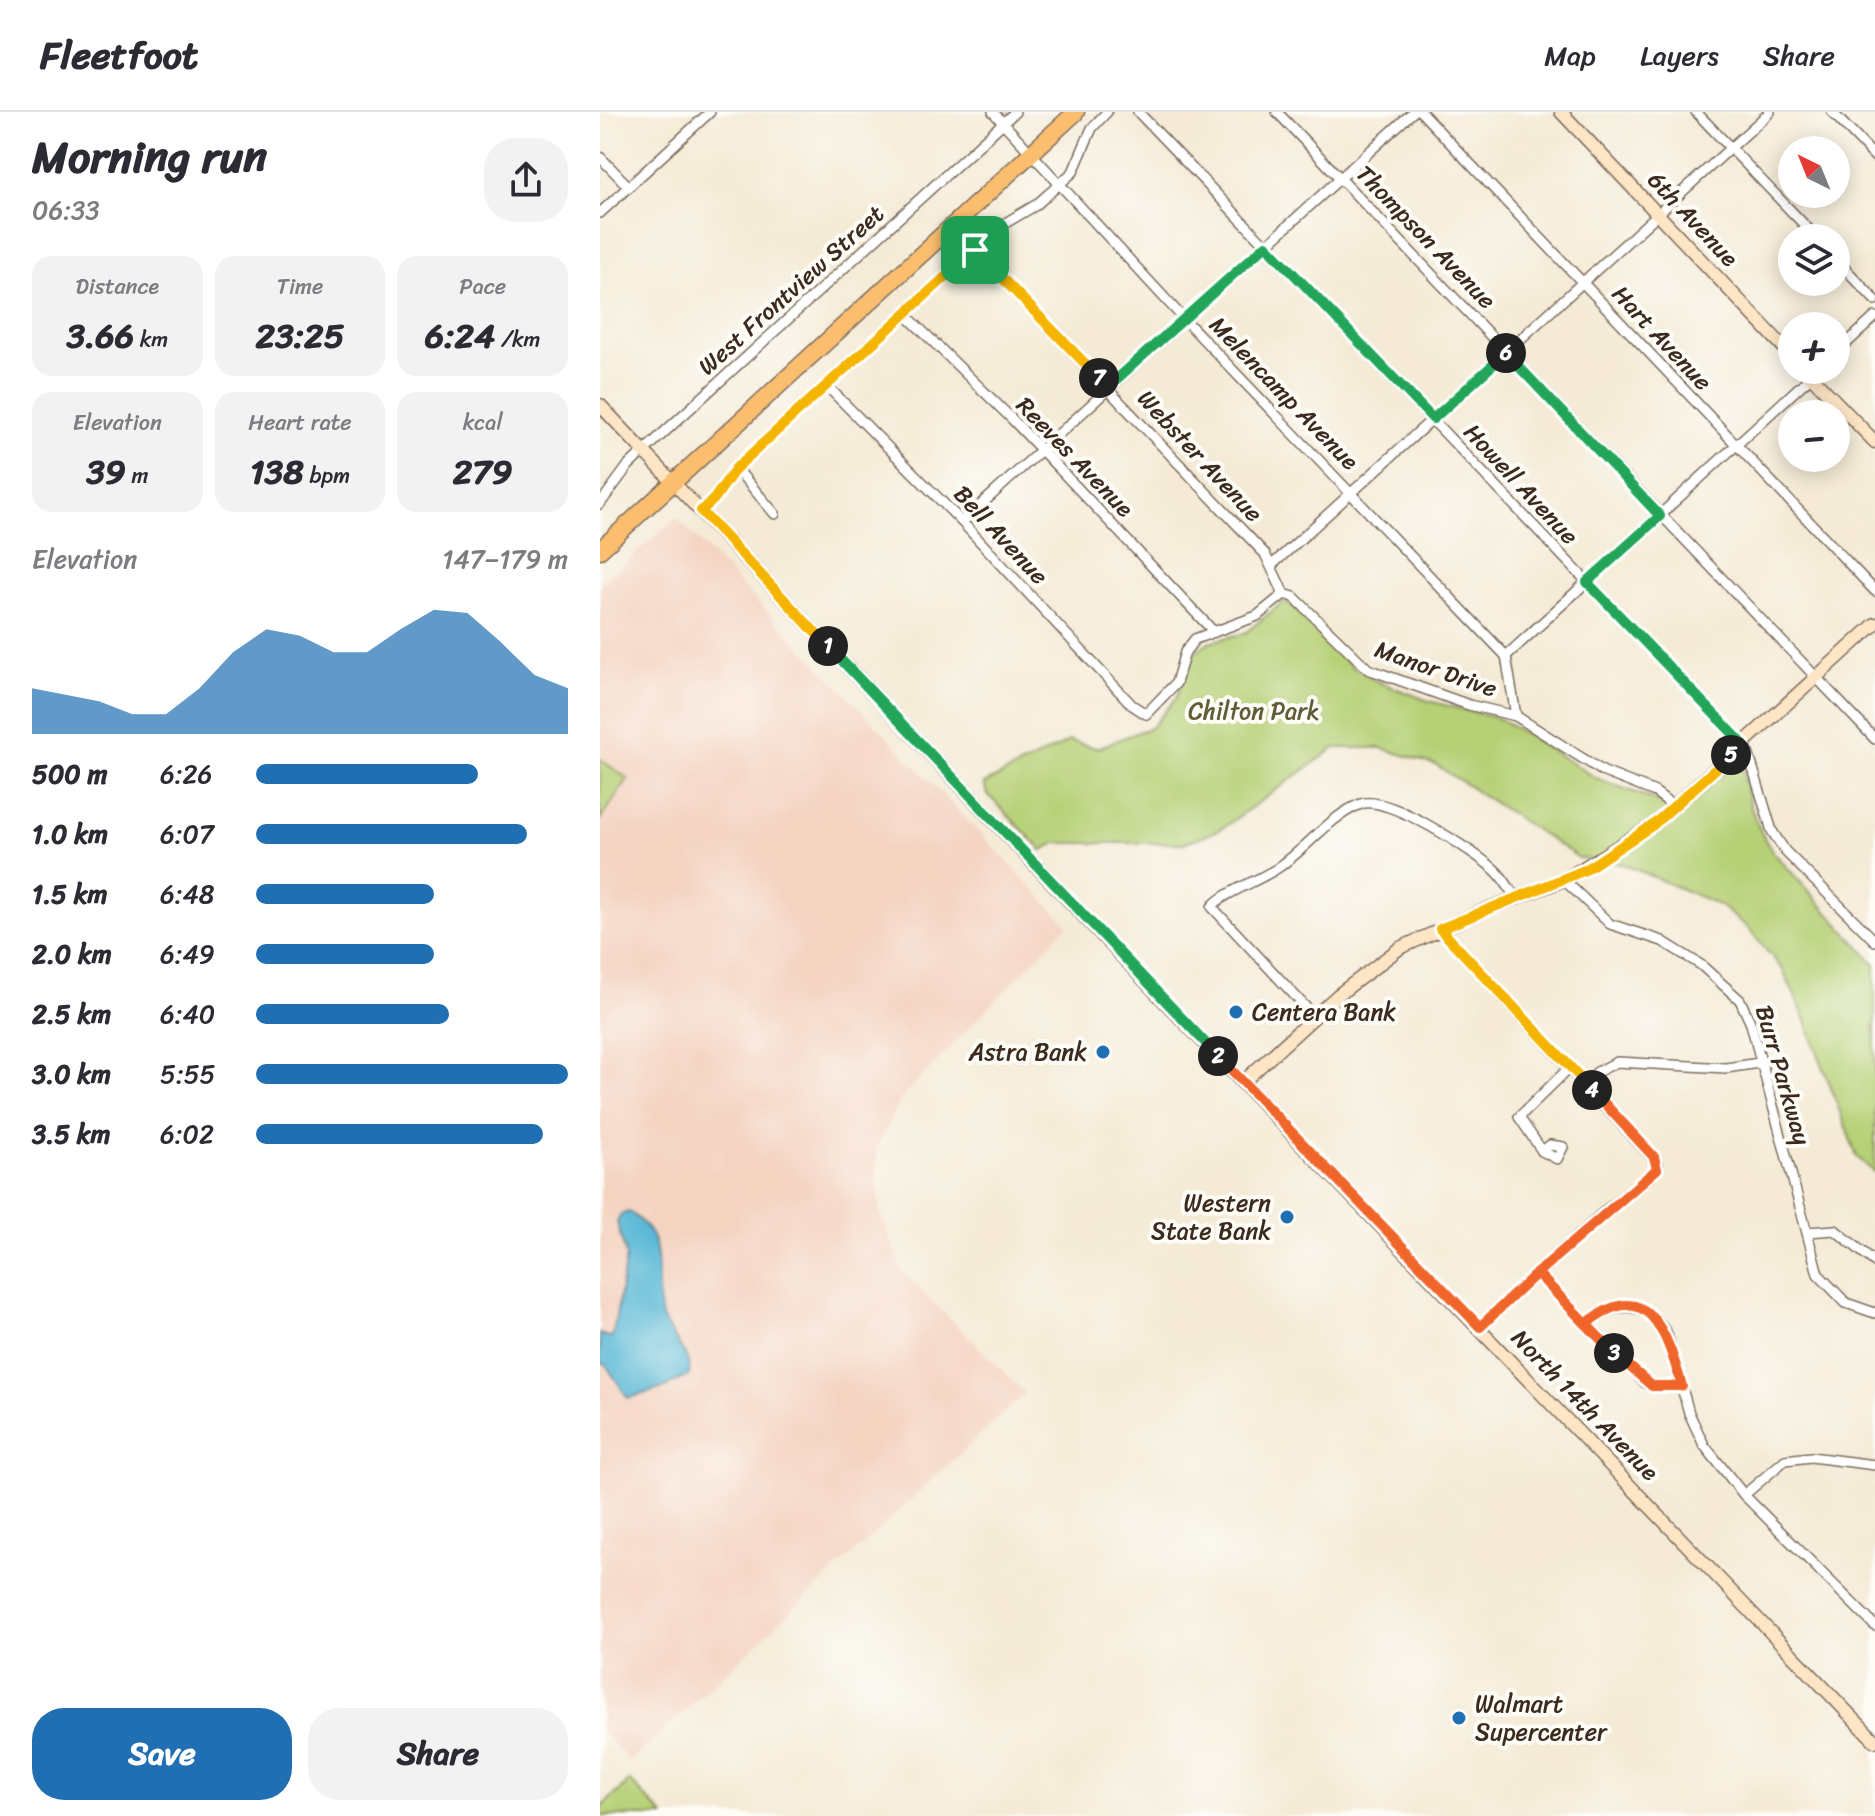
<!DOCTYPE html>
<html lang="en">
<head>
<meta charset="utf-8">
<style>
  :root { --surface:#fff; --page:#f2f2f3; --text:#2b2b33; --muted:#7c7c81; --line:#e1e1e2; --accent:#1f6fb2 }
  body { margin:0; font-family:Sriracha,sans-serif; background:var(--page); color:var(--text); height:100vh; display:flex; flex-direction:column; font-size:30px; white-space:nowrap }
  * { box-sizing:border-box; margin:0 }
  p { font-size:26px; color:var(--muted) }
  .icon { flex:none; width:44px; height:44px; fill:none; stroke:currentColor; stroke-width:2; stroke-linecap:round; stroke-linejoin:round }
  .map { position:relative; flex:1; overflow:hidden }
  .side { display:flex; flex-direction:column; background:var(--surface); width:600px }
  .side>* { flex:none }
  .needle { width:52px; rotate:317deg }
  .controls { position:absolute; left:1178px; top:24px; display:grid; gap:16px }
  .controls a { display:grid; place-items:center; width:72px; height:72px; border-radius:50%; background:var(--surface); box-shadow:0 4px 20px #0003; font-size:40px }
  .pin { position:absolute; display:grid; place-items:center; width:68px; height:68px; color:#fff; margin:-34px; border-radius:16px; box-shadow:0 4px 12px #0006 }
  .km { position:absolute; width:40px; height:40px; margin:-20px; border-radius:50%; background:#222; color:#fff; font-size:22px; line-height:40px; text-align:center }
  .round { display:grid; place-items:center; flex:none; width:84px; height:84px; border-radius:32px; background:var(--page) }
  .head { display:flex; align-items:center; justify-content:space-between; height:136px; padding:0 32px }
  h1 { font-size:44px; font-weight:800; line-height:60px }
  .figures { display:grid; grid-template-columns:repeat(3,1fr); gap:12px; height:136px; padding:8px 32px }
  .figures div { display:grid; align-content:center; border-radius:20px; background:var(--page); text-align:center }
  .figures b { font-size:34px; font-weight:800 }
  .figures small { font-size:22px; font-weight:400 }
  .figures p { font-size:22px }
  .chart { height:224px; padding:16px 32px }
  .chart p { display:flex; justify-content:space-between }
  .chart svg { width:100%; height:144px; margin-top:8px; fill:var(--accent); opacity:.7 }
  .primary-button { display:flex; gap:16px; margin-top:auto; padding:16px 32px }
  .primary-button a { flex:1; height:92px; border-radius:32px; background:var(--accent); color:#fff; font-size:32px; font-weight:800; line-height:92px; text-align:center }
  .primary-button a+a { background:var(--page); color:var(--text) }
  ul { padding:0 32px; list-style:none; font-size:26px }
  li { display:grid; grid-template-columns:128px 96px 1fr; align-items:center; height:60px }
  li i { height:20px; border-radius:10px; background:var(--accent) }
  header { display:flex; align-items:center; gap:48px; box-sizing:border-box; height:112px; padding:0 40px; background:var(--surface); border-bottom:2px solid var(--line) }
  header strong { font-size:38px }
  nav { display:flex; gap:44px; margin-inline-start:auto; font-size:28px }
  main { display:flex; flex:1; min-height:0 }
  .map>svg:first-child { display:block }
</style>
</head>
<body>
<header>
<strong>Fleetfoot</strong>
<nav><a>Map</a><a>Layers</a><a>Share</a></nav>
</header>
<main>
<section class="side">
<div class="head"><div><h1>Morning run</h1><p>06:33</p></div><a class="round"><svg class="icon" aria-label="share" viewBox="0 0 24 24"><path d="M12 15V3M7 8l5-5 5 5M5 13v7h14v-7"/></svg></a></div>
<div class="figures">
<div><p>Distance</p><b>3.66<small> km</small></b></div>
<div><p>Time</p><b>23:25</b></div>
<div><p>Pace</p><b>6:24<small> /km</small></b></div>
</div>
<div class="figures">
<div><p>Elevation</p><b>39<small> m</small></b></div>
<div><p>Heart rate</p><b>138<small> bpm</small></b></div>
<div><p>kcal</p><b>279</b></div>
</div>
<div class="chart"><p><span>Elevation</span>147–179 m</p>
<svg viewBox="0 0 160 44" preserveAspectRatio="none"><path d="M0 44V30L10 32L20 34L30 38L40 38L50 30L60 19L70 12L80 14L90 19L100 19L110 12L120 6L130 7L140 16L150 26L160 30V44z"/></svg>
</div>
<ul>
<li><b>500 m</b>6:26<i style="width:71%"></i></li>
<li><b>1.0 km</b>6:07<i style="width:87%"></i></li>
<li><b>1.5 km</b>6:48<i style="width:57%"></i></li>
<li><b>2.0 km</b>6:49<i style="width:57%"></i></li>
<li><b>2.5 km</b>6:40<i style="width:62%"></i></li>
<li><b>3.0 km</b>5:55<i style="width:100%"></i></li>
<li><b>3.5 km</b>6:02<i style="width:92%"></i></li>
</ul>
<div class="primary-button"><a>Save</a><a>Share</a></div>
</section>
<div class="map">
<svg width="1275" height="1704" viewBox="0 0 1275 1704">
  <rect width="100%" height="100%" fill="#fdfcf7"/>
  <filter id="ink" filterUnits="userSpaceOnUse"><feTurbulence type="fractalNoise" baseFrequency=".0125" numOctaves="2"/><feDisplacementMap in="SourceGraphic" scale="16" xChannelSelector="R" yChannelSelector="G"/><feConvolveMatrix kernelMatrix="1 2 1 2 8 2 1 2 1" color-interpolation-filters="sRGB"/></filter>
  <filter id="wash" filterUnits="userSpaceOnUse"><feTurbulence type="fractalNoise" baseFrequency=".006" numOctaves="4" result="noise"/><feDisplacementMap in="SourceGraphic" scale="32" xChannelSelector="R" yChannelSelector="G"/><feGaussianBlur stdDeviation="1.8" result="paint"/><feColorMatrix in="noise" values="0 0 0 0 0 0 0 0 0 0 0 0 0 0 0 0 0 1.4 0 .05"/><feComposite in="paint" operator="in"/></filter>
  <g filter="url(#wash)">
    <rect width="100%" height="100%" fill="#f4ead5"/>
    <path fill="#f4d3c1" d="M76,405L468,813L303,984L276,1037L279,1096L302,1159L425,1281L30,1650L0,1618V474Z"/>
    <g fill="#b6d076" stroke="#787d4a" stroke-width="2">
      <path d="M683,490L690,492L752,555L779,570L829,589L900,607L996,666L1084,699L1135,650L1143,657C1146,687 1155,713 1172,739L1275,852V1061L1257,1045L1204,904L1183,858L1148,816L1119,793L1023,752L979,746L836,653L781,636H735L621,717L584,731H456L442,738L387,682L384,672L469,629L497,636L552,615L577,585L589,550L597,538L609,530L645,521Z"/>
      <path d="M0,647L28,667L0,708Z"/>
      <path d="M30,1669L64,1704H0V1696Z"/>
    </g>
    <path fill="#57b7d6" stroke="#49707a" stroke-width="2" d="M29,1100C72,1128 51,1162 61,1202C67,1224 92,1239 89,1263L64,1276L28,1286L6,1253L0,1251V1222L11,1226L14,1217L26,1144L17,1110L21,1102Z"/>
  </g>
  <g filter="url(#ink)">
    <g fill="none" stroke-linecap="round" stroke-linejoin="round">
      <defs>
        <g id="street">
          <path d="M393,0L583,206L906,544L916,604"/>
          <path d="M538,0L1147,637L1172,719L1185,739L1275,829"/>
          <path d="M677,0L1275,627"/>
          <path d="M821,0L1275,479"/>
          <path d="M1096,0L1217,126"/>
          <path d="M1232,0L1275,45"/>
          <path d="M0,45L29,75"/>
          <path d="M0,101L110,0"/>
          <path d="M375,138L665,442L684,482"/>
          <path d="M1236,147L1275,188"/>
          <path d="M304,201L413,308L614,520"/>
          <path d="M1236,241L1275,205"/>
          <path d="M226,273L362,410L532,593L546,602L576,571L585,540L595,527L657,504L684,482L694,485L768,557L869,593L916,604L1004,660L1055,680L1075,695"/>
          <path d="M136,356L175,402"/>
          <path d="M0,392L28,354L71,314L415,0"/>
          <path d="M101,399L114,387L136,356L402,113L436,93L473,60L492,16L507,0"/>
          <path d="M362,410L813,0"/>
          <path d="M672,453L1170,0"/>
          <path d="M906,544L1218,258"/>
          <path d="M964,768L1010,812L1062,829L1101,853L1140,888L1151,912L1218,1162L1246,1191L1275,1201"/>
          <path d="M840,817L1058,1052L1050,1065L1007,1097L880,1215"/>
          <path d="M714,904L612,795C620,782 663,767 679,755C706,737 731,703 761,692C787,682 874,739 895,758C904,766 910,778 917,788"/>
          <path d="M986,972L997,960L1017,950L1126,956L1159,951"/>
          <path d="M950,1033L963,1035L957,1047L942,1039Z"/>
          <path d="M942,1039L919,1005L970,955"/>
          <path d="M1207,1120L1235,1118L1275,1150"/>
          <path d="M937,1161L1045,1271L1052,1274H1082"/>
          <path d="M986,1212C1015,1189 1046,1187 1067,1222L1089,1301L1104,1333L1144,1383L1275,1514"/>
          <path d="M1144,1383L1185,1348L1211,1345L1275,1353"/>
        </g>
        <g id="secondary">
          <path d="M961,0L1192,244"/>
          <path d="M1205,258L1275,330"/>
          <path d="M0,293L566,891L1275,1629"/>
          <path d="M643,970L738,883L800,836L887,797L964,768L1053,713L1275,512"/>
        </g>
        <path id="highway" d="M0,438L476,0"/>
      </defs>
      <use href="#street" stroke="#7c6d5e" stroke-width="12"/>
      <use href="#secondary" stroke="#7c6d5e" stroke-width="15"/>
      <use href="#highway" stroke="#7c6d5e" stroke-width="19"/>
      <use href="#street" stroke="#fff" stroke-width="9"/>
      <use href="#secondary" stroke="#fde5c5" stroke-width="12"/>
      <use href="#highway" stroke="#fbbd6e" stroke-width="16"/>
    </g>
  </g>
  <g fill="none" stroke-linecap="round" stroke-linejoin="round" filter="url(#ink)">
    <defs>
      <path id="split-1" d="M228,534L101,399L114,387L136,356L375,138"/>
      <path id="split-2" d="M228,534L618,944"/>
      <path id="split-3" d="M618,944L880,1215L937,1161L1014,1241"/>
      <path id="split-4" d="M992,978L1054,1045L1057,1057L937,1161L986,1212C1049,1161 1067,1223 1082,1274H1052L1014,1241"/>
      <path id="split-5" d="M992,978L840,817L985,758L1053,713L1131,643"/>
      <path id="split-6" d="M906,241L1060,404L987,470L1143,632L1131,643"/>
      <path id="split-7" d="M499,266L508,275L666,133L833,307L906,241"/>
      <path id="split-8" d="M375,138L499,266"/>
    </defs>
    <use href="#split-1" stroke="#fff" stroke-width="16"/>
    <use href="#split-2" stroke="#fff" stroke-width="16"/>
    <use href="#split-3" stroke="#fff" stroke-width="16"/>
    <use href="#split-4" stroke="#fff" stroke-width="16"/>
    <use href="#split-5" stroke="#fff" stroke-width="16"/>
    <use href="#split-6" stroke="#fff" stroke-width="16"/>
    <use href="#split-7" stroke="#fff" stroke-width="16"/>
    <use href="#split-8" stroke="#fff" stroke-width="16"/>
    <use href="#split-1" stroke="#f5b400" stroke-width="10"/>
    <use href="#split-2" stroke="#22a559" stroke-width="10"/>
    <use href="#split-3" stroke="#f0652b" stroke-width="10"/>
    <use href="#split-4" stroke="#f0652b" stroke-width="10"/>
    <use href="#split-5" stroke="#f5b400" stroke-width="10"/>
    <use href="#split-6" stroke="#22a559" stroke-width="10"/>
    <use href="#split-7" stroke="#22a559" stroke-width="10"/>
    <use href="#split-8" stroke="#f5b400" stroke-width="10"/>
  </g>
  <g fill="#1f6fb2" stroke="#fdfcf7" stroke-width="3">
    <circle cx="636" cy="900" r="8"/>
    <circle cx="503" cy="940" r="8"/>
    <circle cx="687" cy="1105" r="8"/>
    <circle cx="859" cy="1606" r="8"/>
  </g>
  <g text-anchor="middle" stroke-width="8" stroke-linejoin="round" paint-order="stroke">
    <g font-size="24" fill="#3b2a1e" stroke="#fdfcf7">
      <text transform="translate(1093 107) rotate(47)" y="8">6th Avenue</text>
      <text transform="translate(826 125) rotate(46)" y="8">Thompson Avenue</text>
      <text transform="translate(191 178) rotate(-42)" y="8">West Frontview Street</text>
      <text transform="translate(1062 226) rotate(47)" y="8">Hart Avenue</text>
      <text transform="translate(684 281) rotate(46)" y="8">Melencamp Avenue</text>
      <text transform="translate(600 344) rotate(47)" y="8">Webster Avenue</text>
      <text transform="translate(475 345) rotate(46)" y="8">Reeves Avenue</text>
      <text transform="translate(921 372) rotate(47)" y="8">Howell Avenue</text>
      <text transform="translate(401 423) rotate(47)" y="8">Bell Avenue</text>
      <text transform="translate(836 557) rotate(19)" y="8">Manor Drive</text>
      <text transform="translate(1183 963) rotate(74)" y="8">Burr Parkway</text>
      <text transform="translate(985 1293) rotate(46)" y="8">North 14th Avenue</text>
    </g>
    <g font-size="24" fill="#605c38" stroke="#fdfcf7">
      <text x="654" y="607">Chilton Park</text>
    </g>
    <g font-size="24" fill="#3b2a1e" stroke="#fdfcf7" text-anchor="start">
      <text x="652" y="908">Centera Bank</text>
      <text x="487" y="948" text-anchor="end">Astra Bank</text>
      <text x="671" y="1099" text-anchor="end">Western<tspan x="671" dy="28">State Bank</tspan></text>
      <text x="875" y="1600">Walmart<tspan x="875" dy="28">Supercenter</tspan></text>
    </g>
  </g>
</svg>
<div class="controls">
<a><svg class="needle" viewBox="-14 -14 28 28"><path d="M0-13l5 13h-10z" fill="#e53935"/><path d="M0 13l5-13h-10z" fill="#7c7c81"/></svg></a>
<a><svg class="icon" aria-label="layers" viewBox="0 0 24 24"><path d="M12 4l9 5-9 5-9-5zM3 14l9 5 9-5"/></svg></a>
<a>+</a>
<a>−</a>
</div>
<div class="pin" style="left:375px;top:138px;background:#1e9e55"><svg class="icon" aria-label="arrive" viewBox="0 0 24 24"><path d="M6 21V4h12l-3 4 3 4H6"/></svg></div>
<b class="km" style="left:228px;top:534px">1</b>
<b class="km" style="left:618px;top:944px">2</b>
<b class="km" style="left:1014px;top:1241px">3</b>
<b class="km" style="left:992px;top:978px">4</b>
<b class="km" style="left:1131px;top:643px">5</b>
<b class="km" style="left:906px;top:241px">6</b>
<b class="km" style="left:499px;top:266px">7</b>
</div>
</main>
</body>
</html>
